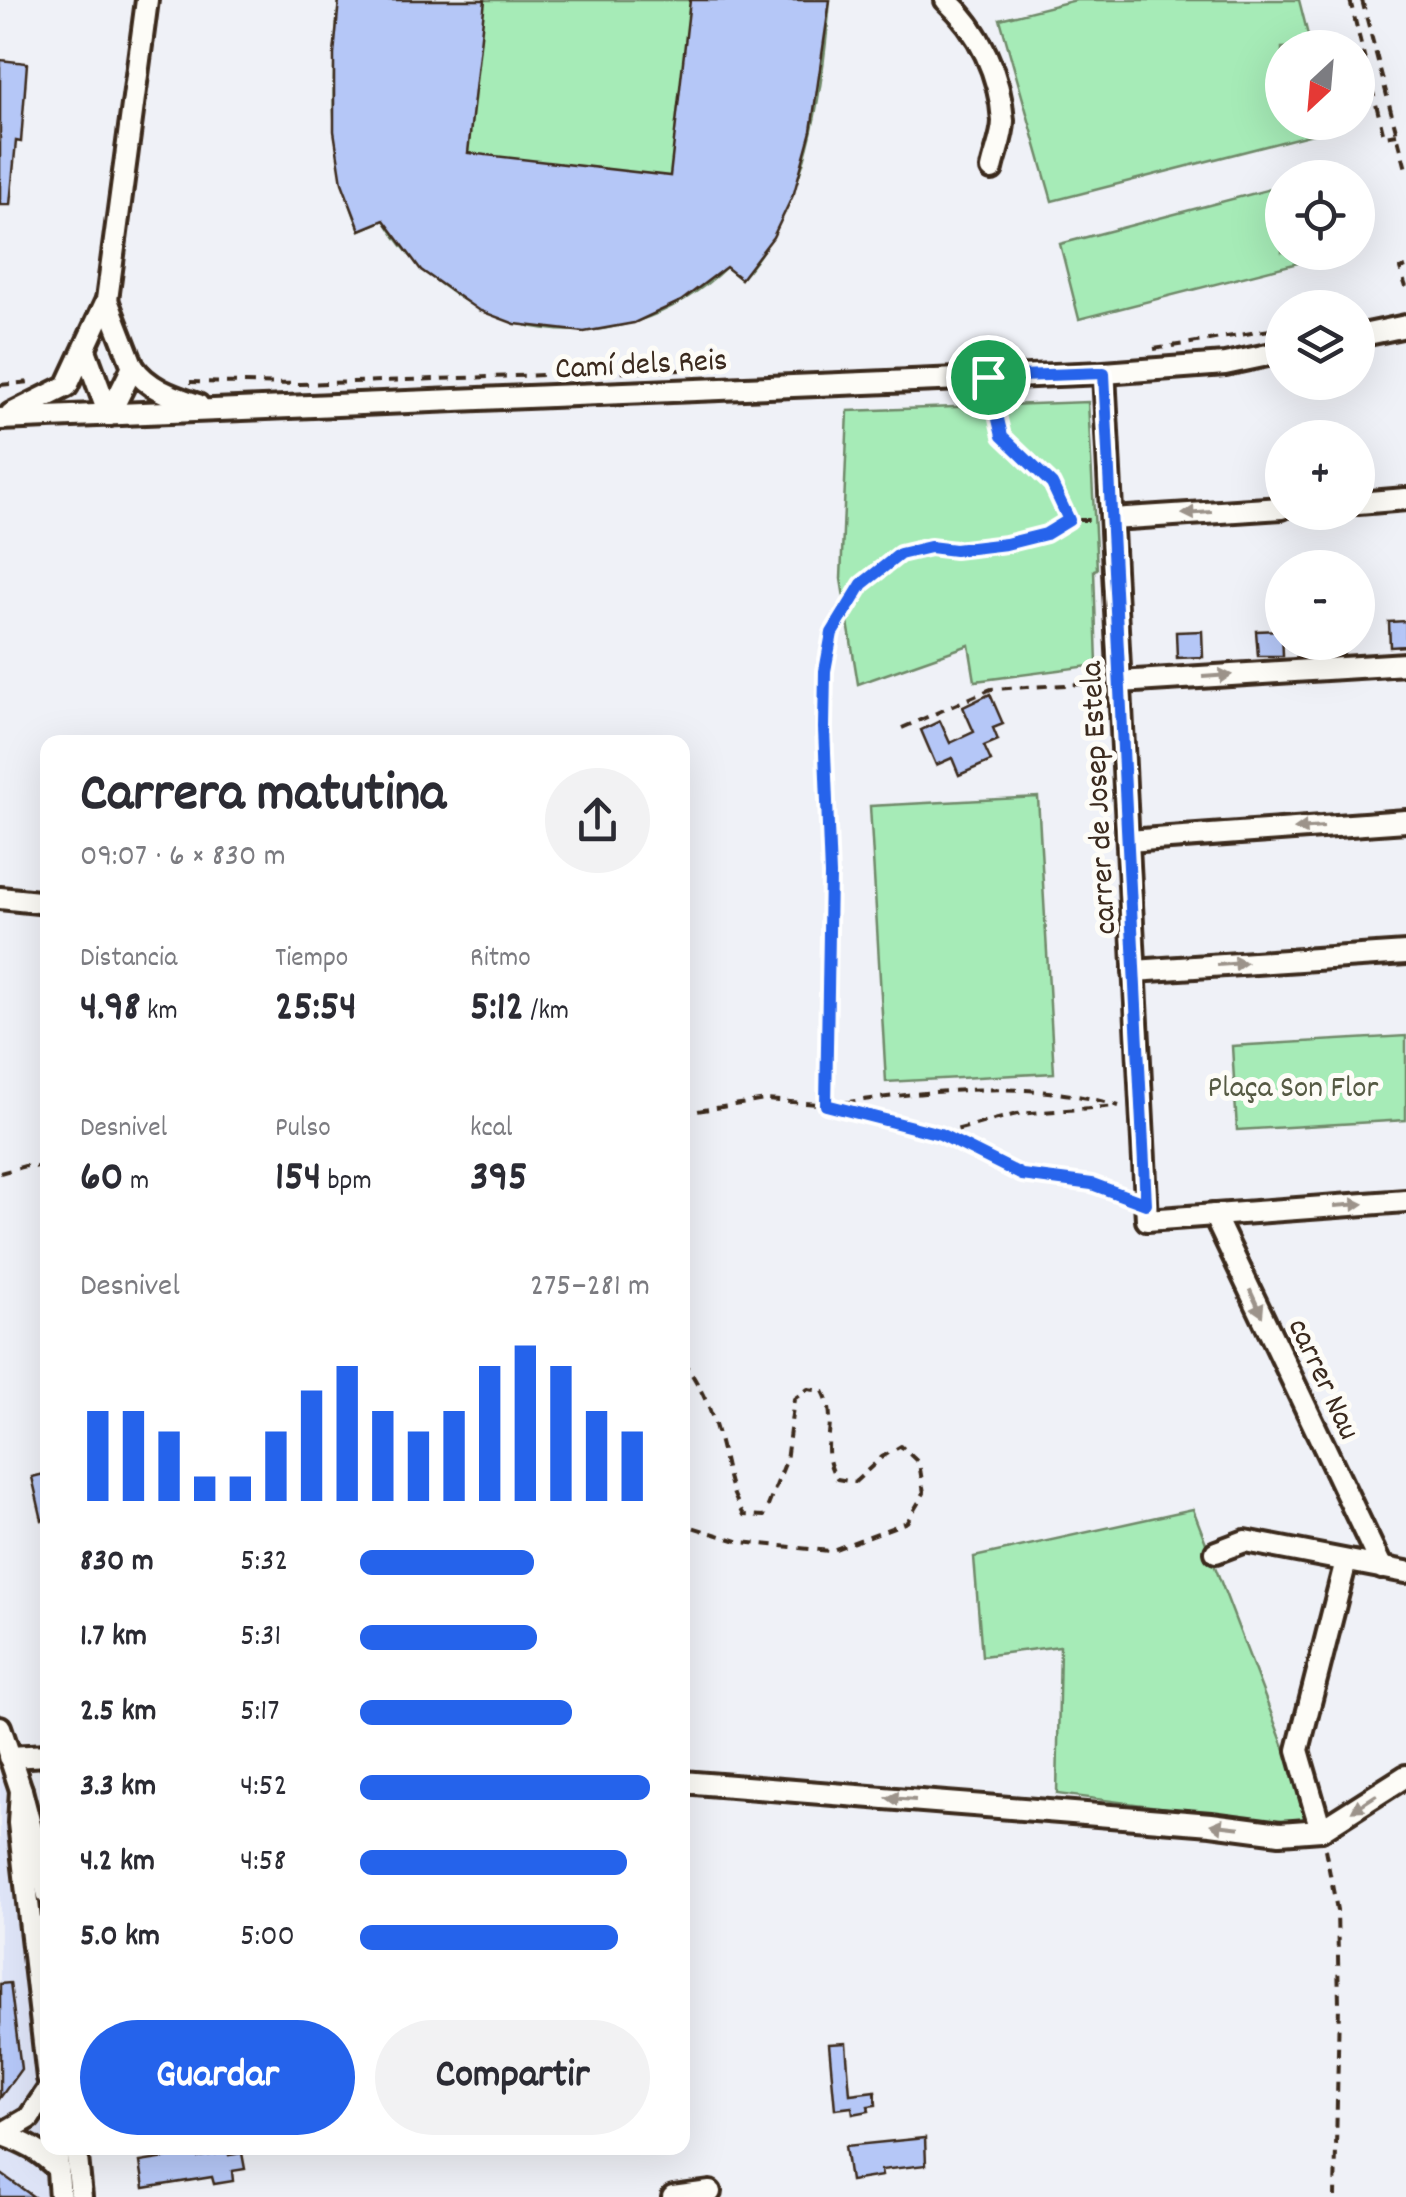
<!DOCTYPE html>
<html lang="es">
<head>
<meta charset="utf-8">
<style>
  :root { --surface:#fff; --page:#f2f2f3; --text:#2b2b33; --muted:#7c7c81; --accent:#2563eb }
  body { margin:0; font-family:Dekko,sans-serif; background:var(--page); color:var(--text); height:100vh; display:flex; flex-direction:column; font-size:38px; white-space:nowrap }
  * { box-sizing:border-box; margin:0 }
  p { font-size:32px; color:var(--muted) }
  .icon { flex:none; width:55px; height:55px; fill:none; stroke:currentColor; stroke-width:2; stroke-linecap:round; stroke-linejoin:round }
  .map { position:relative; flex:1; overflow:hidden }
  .details { position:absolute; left:40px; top:735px; width:650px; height:1420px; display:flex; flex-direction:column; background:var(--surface); border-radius:20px; box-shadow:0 10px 40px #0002 }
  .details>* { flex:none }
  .needle { width:65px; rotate:206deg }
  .controls { position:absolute; left:1265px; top:30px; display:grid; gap:20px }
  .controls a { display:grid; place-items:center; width:110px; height:110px; border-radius:50%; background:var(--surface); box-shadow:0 10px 40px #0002; font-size:50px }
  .pin { position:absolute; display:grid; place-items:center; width:85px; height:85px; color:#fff; margin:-42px; border:5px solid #fff; border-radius:50%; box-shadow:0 2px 10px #0007 }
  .round { display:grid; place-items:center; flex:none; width:105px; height:105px; border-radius:52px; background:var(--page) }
  .headline { display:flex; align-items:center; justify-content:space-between; height:170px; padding:0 40px }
  h1 { font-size:55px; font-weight:700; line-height:75px }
  .metrics { display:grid; grid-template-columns:repeat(3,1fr); gap:15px; height:170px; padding:10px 40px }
  .metrics div { display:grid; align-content:center }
  .metrics b { font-size:42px; font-weight:700 }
  .metrics small { font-size:28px; font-weight:400 }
  .metrics p { font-size:28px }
  .chart { height:280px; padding:20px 40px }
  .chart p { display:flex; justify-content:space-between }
  .chart svg { width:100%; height:180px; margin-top:10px; stroke:var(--accent); stroke-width:6 }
  .action { display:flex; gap:20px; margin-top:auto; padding:20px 40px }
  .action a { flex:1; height:115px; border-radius:60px; background:var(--accent); color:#fff; font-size:40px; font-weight:700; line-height:115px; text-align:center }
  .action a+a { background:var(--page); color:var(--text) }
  ul { padding:0 40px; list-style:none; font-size:32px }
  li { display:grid; grid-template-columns:160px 120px 1fr; align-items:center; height:75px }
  li i { height:25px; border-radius:12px; background:var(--accent) }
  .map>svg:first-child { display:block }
</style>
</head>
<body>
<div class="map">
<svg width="1406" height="2197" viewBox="0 0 1406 2197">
  <rect width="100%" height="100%" fill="#eff1f7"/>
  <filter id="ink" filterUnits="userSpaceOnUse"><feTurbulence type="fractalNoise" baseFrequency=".01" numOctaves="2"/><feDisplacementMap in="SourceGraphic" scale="20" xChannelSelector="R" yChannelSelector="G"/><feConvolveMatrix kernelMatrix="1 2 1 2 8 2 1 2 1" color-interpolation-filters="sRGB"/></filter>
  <g filter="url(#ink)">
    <path fill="#dee4f7" d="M0,1751L47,1897L48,2148H72L76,2197H0Z"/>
    <g fill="#a6ebb7" stroke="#708a6a" stroke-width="2.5">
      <path d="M339,0H830C822,97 808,203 741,279L726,267C619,370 460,344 384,220L360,230C327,153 331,82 339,0Z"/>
      <path d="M1076,0H1299L1311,47L1282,48V122L1331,123L1332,129L1052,201L1000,19Z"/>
      <path d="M1282,186V252L1337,253L1079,319L1060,244Z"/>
      <path d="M1088,402L1097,569L1094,570L1097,665L975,681L969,645L858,684L841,579L848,411Z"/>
      <path d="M1038,797L1054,1073L886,1082L870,806Z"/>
      <path d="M1406,1036V1120L1237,1130L1232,1046Z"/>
      <path d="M1193,1509L1310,1815L1299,1825L1057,1794L1060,1646L982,1656L974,1557Z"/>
    </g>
    <g fill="#b5c7f7" stroke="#3b2a1e" stroke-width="2.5">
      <path d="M339,0H485L468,153L670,176L690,0H830L811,131L794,193L773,237L741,279L726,267L681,301L634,323L584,332L515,324L478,310L421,270L384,220L360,230L342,183L334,131V55Z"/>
      <path d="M0,60L27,63L21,142L16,141L10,205H0Z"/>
      <path d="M1406,621V646L1390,647L1389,622Z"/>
      <path d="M1282,630L1283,656H1258L1256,631Z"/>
      <path d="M1202,631L1203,657L1177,658L1176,632Z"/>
      <path d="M990,694L1003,724L993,728L998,740L984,746L991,761L959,775L952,758L936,765L921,730L940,721L950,743L974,732L963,707Z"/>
      <path d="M48,1473V1519L42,1520L32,1477Z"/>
      <path d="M10,1983L21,2069L0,2098V1984Z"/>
      <path d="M846,2043L850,2094L875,2091L876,2105L868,2106L869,2111L853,2114L852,2107L835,2109L829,2044Z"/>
      <path d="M925,2138L926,2165L881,2170L882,2176L850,2181L845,2146Z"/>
      <path d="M228,2152L229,2155L242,2153L245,2169L232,2171L233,2181L214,2184L212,2177L144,2188L140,2162L198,2153V2157Z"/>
      <path d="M0,2173L34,2197H0Z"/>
    </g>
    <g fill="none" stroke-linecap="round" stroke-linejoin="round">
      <defs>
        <g id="minor">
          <path d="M946,0C980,31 1000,75 1003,121C1003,136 995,154 992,169"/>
          <path d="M107,300L133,367L109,415"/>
          <path d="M1358,336L1406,326"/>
          <path d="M85,350L109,415"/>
          <path d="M133,367C148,389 174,397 198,405"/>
          <path d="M1104,373L1147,1220L1406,1201"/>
          <path d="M11,414L67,386L107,300L147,0"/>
          <path d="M0,419L1104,373L1225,364L1282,352"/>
          <path d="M1358,503L1406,499"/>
          <path d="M1112,519L1282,508"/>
          <path d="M1120,682L1406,664"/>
          <path d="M1128,841L1406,821"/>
          <path d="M0,898L48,903"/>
          <path d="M1134,971L1406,953"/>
          <path d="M1214,1215L1382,1568"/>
          <path d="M1216,1552L1245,1541L1406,1572"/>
          <path d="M0,1727L21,1790L48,1895"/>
          <path d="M9,1757L48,1755"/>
          <path d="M682,1782L1211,1824L1280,1833L1321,1830L1406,1776"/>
          <path d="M21,1790L19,1823L48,2078"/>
          <path d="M1321,1830L1298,1750L1346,1561"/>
          <path d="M0,2135L29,2118L48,2090"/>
          <path d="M3,2135C25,2143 41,2151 58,2169"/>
          <path d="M76,2148L81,2197"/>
          <path d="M57,2159L60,2197"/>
          <path d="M673,2197L710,2192"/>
        </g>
      </defs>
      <use href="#minor" stroke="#3b2a1e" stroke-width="28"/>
      <g stroke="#3b2a1e" stroke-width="4" stroke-dasharray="10 8" stroke-linecap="butt">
        <path d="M1350,0L1384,136L1397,134"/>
        <path d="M1362,0L1406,169"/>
        <path d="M1406,267L1400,269L1406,287"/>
        <path d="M1154,349L1282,328"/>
        <path d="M190,382L300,384L680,370"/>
        <path d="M0,385L30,382"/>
        <path d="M992,394L1002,436L1052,484L1069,520H1092"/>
        <path d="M1069,520L1046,534L1006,544L955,550L930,547L900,554L862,584L832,633L825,671L824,728L831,875L826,1105C923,1092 1024,1077 1119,1106"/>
        <path d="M902,728L991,689L1100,683"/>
        <path d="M682,1118L691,1112L765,1100L819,1104L940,1134L1023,1175L1092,1184L1128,1197"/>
        <path d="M940,1134L1017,1114L1117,1106"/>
        <path d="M0,1173L25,1166L48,1168"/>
        <path d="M48,1356V1359"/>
        <path d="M682,1360C700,1384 712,1411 719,1439C728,1472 726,1483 744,1515L764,1516L786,1461L794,1399L808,1389L823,1391C841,1425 816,1446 837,1479L855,1482L882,1457L901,1446L919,1463L924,1493L907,1522L830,1551L741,1542L682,1524"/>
        <path d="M1325,1849L1337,1910L1339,2004L1335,2197"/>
      </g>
      <use href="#minor" stroke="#fdfcf7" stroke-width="20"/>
    </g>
    <defs><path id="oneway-solid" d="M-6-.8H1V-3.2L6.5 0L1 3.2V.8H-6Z" transform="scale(2.5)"/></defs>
    <g fill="#9c938a">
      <use href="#oneway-solid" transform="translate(1197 513) rotate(176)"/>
      <use href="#oneway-solid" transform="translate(1217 676) rotate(-4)"/>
      <use href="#oneway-solid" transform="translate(1309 828) rotate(176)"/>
      <use href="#oneway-solid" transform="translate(1232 964) rotate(-4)"/>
      <use href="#oneway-solid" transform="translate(1349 1205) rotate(-4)"/>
      <use href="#oneway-solid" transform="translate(1256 1303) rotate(65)"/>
      <use href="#oneway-solid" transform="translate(901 1799) rotate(-176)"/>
      <use href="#oneway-solid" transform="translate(1364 1803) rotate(147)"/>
      <use href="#oneway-solid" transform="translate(1225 1826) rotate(-173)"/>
    </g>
  </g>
  <g fill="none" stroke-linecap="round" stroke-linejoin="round" filter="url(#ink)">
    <defs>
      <path id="route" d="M1104,373L1146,1204L1092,1184L1022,1175L940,1134L826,1105L830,875L824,728L825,671L832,633L862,584L900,554L930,547L955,550L1006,544L1046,534L1069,520L1052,484L1002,436L988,377Z"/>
    </defs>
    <use href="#route" stroke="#fff" stroke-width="20"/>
    <use href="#route" stroke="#2563eb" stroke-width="12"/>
  </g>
  <g text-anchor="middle" stroke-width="10" stroke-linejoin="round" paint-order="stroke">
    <g font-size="32" fill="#3b2a1e" stroke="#fdfcf7">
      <text transform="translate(641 362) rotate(-3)" y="11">Camí dels Reis</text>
      <text transform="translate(1096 798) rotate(-93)" y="11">carrer de Josep Estela</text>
      <text transform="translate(1326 1378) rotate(65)" y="11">carrer Nau</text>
    </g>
    <g font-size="32" fill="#565a44" stroke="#fdfcf7">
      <text x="1293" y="1096">Plaça Son Flor</text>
    </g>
  </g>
</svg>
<div class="controls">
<a><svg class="needle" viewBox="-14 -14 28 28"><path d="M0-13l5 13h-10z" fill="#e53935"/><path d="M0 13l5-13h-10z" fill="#7c7c81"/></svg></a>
<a><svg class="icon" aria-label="locate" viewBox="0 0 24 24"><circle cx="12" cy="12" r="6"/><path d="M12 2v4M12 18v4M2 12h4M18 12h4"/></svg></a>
<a><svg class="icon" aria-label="layers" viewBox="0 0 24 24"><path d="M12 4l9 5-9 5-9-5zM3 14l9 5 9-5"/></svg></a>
<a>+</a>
<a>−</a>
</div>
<div class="pin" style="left:988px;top:377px;background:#1e9e55"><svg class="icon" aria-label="arrive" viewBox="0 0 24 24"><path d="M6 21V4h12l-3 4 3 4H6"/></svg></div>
<section class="details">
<div class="headline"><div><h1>Carrera matutina</h1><p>09:07 · 6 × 830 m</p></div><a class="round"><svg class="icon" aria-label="share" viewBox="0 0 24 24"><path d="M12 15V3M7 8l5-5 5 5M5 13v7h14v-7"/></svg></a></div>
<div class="metrics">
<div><p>Distancia</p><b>4.98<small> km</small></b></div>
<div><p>Tiempo</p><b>25:54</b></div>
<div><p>Ritmo</p><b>5:12<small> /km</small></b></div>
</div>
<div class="metrics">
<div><p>Desnivel</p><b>60<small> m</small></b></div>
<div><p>Pulso</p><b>154<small> bpm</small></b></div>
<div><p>kcal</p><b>395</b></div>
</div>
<div class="chart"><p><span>Desnivel</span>275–281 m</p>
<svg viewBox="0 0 160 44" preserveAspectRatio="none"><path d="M5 44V22M15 44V22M25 44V27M35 44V38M45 44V38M55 44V27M65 44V17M75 44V11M85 44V22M95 44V27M105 44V22M115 44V11M125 44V6M135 44V11M145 44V22M155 44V27"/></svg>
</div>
<ul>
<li><b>830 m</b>5:32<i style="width:60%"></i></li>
<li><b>1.7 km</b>5:31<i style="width:61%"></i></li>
<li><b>2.5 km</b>5:17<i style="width:73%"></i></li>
<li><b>3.3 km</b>4:52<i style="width:100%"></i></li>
<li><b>4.2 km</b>4:58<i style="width:92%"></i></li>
<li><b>5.0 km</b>5:00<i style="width:89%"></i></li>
</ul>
<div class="action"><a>Guardar</a><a>Compartir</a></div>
</section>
</div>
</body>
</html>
